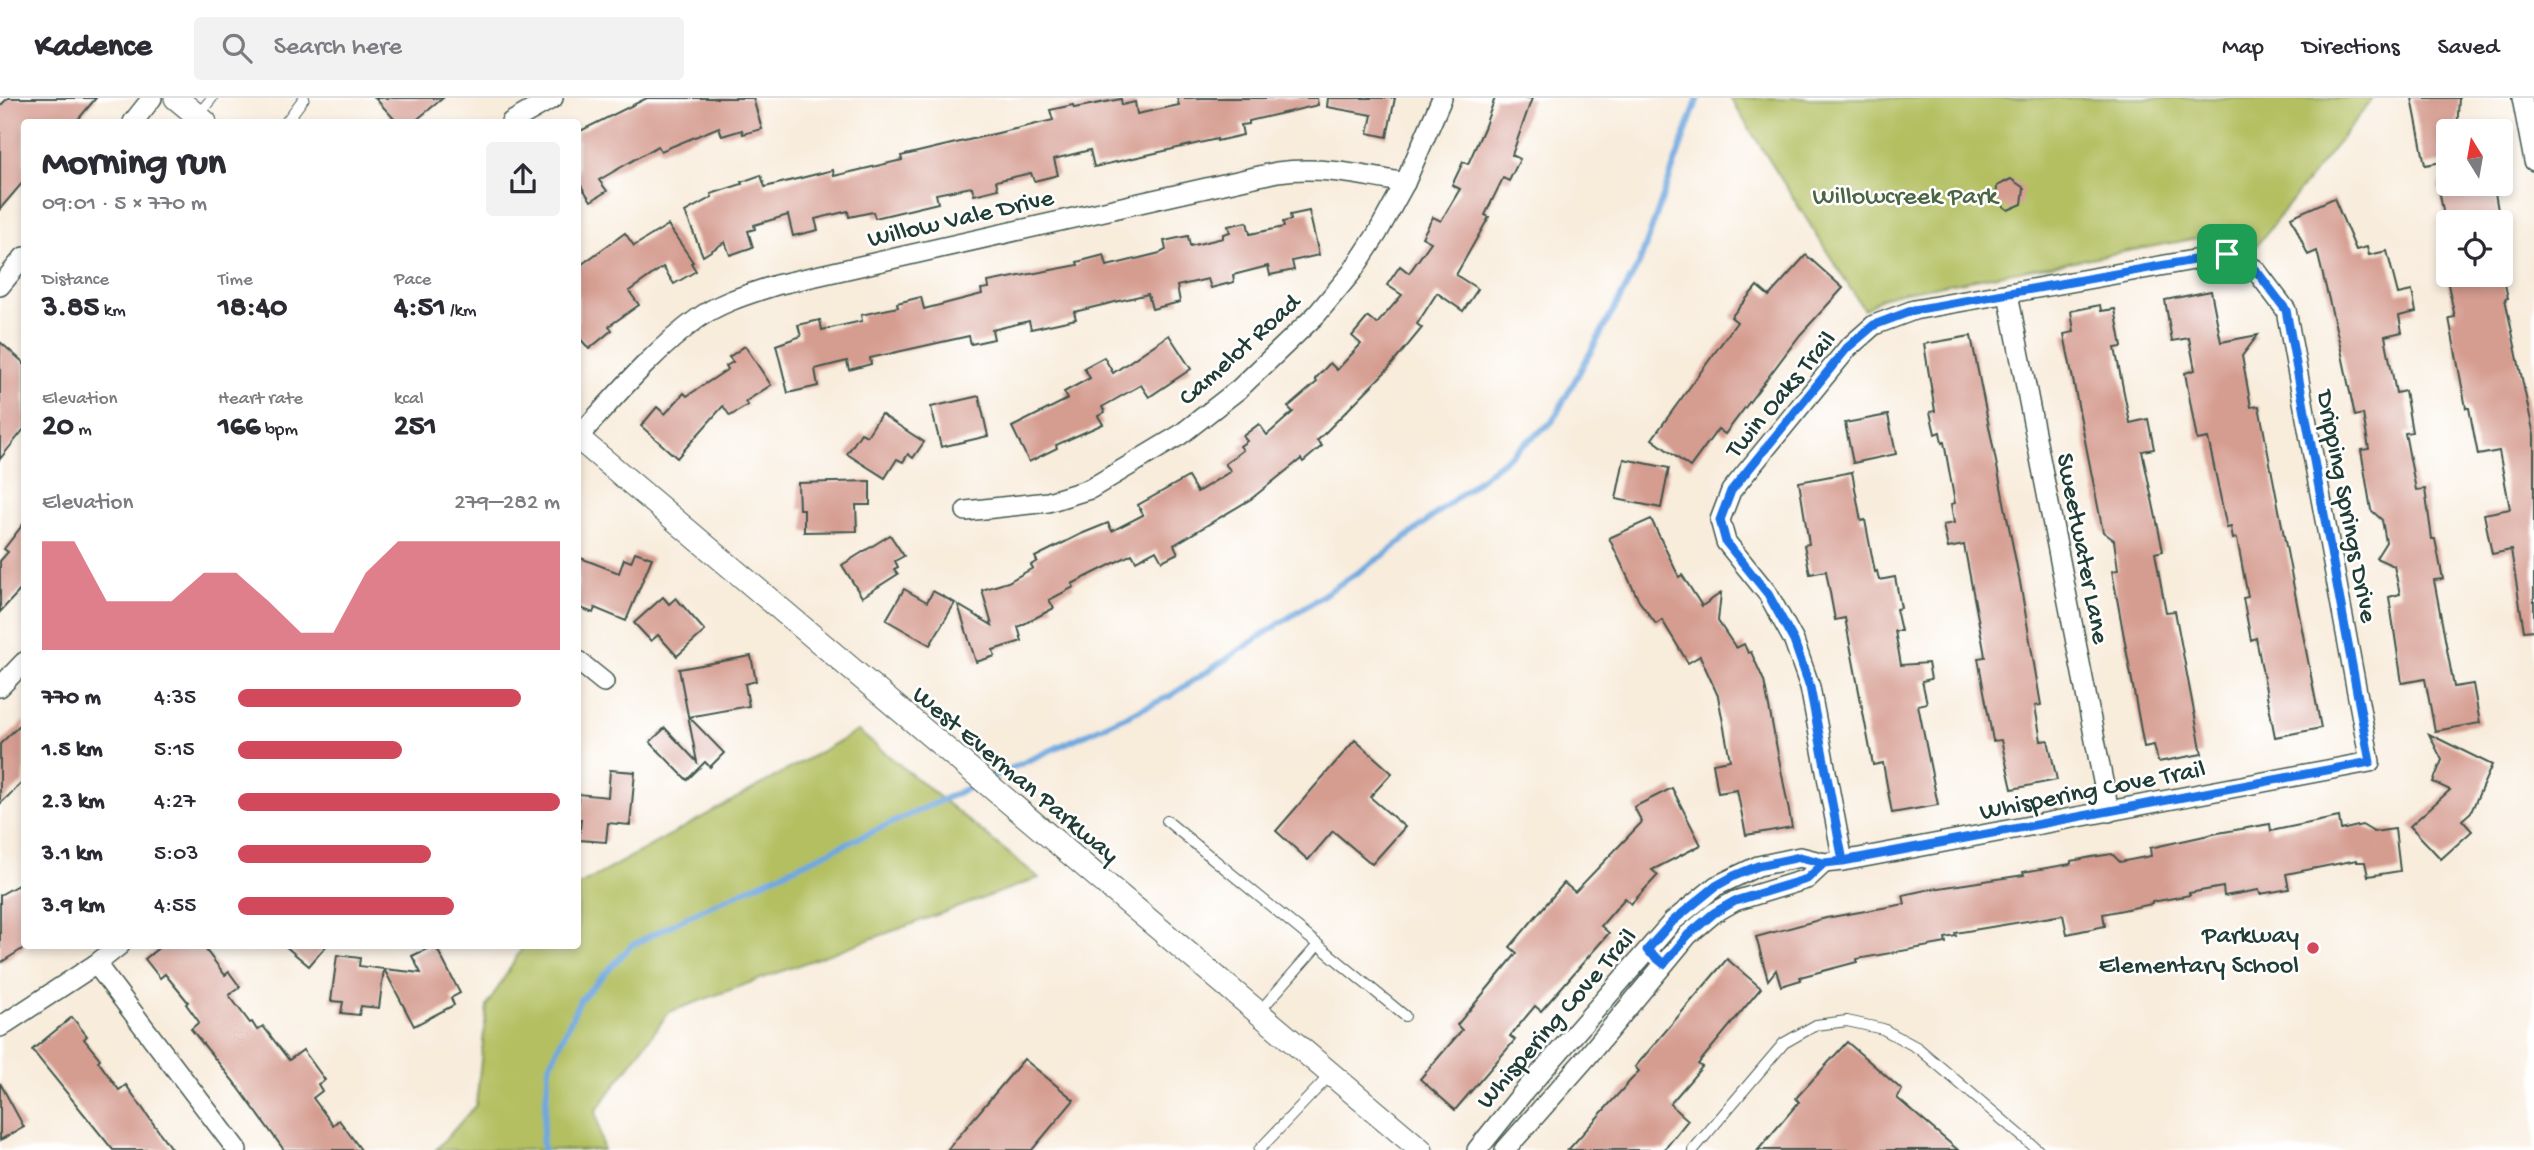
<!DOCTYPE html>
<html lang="en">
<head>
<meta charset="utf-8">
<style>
  :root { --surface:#fff; --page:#f2f2f3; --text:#2b2b33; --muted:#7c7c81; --line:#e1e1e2; --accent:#d1495b }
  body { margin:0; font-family:"Gochi Hand",sans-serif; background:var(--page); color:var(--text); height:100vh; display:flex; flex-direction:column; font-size:26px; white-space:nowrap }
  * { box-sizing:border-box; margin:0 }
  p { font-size:23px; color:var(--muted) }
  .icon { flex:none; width:38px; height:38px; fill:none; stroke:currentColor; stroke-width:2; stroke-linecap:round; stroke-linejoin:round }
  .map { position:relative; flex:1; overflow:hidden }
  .sheet { position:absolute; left:21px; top:21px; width:560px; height:830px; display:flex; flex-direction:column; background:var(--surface); border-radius:7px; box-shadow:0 4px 10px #0003 }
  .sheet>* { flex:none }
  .needle { width:46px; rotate:349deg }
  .buttons { position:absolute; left:2436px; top:21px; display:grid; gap:14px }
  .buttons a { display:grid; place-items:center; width:77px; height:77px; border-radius:7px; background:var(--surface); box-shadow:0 4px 10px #0003; font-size:35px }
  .pin { position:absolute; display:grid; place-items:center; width:60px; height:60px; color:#fff; margin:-30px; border-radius:14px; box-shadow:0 4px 10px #0006 }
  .round { display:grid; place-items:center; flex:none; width:74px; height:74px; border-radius:7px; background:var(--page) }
  .overview { display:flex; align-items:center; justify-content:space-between; height:119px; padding:0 21px }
  h1 { font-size:38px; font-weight:700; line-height:52px }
  .figures { display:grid; grid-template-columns:repeat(3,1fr); gap:10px; height:119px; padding:7px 21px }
  .figures div { display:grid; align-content:center }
  .figures b { font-size:30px; font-weight:700 }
  .figures small { font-size:19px; font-weight:400 }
  .figures p { font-size:19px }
  .chart { height:196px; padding:14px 21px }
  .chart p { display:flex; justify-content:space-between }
  .chart svg { width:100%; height:126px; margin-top:7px; fill:var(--accent); opacity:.7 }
  ul { padding:0 21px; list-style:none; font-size:23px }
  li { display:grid; grid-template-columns:112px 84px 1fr; align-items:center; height:52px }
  li i { height:18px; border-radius:9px; background:var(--accent) }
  header { display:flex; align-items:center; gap:42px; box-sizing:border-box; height:98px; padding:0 35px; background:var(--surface); border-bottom:2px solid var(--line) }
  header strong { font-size:33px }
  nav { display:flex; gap:38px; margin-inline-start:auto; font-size:24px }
  .search { width:490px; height:63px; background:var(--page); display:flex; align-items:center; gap:18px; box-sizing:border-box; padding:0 24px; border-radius:7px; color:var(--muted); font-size:26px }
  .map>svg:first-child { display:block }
</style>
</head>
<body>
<header>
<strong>Kadence</strong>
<div class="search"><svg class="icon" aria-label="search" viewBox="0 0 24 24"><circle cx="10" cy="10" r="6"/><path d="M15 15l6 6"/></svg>Search here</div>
<nav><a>Map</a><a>Directions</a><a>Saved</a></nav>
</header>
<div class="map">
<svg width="2534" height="1052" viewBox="0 0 2534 1052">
  <rect width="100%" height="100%" fill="#fff"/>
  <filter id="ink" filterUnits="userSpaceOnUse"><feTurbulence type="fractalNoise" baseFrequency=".0143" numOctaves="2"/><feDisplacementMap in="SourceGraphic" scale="14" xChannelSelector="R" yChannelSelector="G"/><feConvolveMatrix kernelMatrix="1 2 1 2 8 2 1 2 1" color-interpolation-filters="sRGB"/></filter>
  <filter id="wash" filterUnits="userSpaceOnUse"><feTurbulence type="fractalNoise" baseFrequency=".00686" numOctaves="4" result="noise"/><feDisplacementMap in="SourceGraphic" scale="28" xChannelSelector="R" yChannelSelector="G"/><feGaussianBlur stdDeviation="1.57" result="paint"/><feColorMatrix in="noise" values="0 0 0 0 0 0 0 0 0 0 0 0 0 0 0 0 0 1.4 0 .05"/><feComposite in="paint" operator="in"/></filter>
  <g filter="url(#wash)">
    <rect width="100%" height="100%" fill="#f8ecdb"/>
    <g fill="#b3bf60" stroke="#697e4a" stroke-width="2">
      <path d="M1730,0H2373L2253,152L2236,140L2215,137L1894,196L1879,201L1864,212Z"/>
      <path d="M858,633L1039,780L669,914L596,1013L603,1052H436L476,1007L487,908L524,847H578V788Z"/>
    </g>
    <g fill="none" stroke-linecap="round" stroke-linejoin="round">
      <g stroke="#6fa8de" stroke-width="6">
        <path d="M990,680L1170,598L1387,455L1552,324L1639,166L1698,0"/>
        <path d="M544,1052L542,1045L549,970L580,902L632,847L699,813L977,686"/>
      </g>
    </g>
    <g id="blocks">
      <g fill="#d59c90">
        <path d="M8,0H96L76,24H24V83L0,111V8Z"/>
        <path d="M375,0H443L414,24H397Z"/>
        <path d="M647,0H753L762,31L743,36L742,32L722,38L719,29L661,53L658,48L599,82L607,93L591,103L578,83V34Z"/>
        <path d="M1177,0H1317L1318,7L1249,23V26L1241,27L1243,37L1217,43V41L1094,69L1090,52L1054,61L1058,77L1034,83L1031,75L996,83L998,91L974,97L972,89L936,96L938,105L875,120L873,114L849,119L848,113L815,121L818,132L793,138L788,117L754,127L755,131L748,133L753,149L730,157L725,144L703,158L685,114L712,99L711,96L742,86L741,84L761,77L765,89L833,72L834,78L902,62L901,58L1053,22L1050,12L1073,7L1074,10L1121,1L1122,7L1135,4L1137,16L1179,7Z"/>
        <path d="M1328,0H1395L1387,39L1368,35L1372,17L1327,9Z"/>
        <path d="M1495,0H1532L1512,57L1520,61L1509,83L1503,80L1485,117L1489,119L1456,177L1478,191L1463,213L1437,195L1417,226L1422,230L1389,270L1317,343L1322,348L1303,364L1301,361L1251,401L1174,447L1178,455L1162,463L1156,452L1136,463L1132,456L1072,486L1074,489L1049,502L1054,510L1018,529L1022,543L993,552L995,558L976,564L958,507L992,527L982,492L1008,484L1033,470L1031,467L1037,463L1035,459L1081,436L1108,425L1112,433L1143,417L1138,407L1188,379L1197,394L1231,373L1225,366L1243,352L1240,348L1247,343L1243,338L1259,326L1267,337L1293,314L1288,309L1317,284L1315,281L1330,265L1337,272L1361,246L1352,238L1368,219L1377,226L1402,197L1387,187L1400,168L1409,175L1431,144L1422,139L1433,119L1441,123L1460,91L1452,87L1463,64L1468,66L1484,30Z"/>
        <path d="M2412,0H2459L2457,33H2448V63L2425,67Z"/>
        <path d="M2011,81L2024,90L2022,106L2008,112L1996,103L1997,88Z"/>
        <path d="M2438,86H2491L2492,90L2494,89L2500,124H2445Z"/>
        <path d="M2334,100L2356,152L2367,149L2369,157L2387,153L2398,196L2412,193L2416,214L2399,218L2402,234L2385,238L2396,295L2405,293L2412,334L2405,335L2416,392L2425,391L2432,441H2435L2443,481L2434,482L2454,589L2473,586L2480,625L2435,633L2425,581L2402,585L2389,499L2400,496L2394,468L2376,460L2386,444L2382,422L2371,412L2361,352L2369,351L2363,316L2355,318L2340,247L2317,153L2308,157L2291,119Z"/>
        <path d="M1309,113L1319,157L1292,163L1294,172L1270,177L1268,168L1233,177L1234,184L1211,190L1208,181L1177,188L1180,204L1152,211L1148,196L1074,214L1076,221L1031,231L1029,223L992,232L994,241L971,246L969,238L870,260L871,266L849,272L847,263L815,271L818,288L788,295L776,247L801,238L798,227L820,222L822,232L862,223L861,217L898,209L897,205L921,199L924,211L982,196L981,191L989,190L988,184L1078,167L1077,164L1104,157L1107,168L1160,155L1166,152L1164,143L1188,138L1190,148L1223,140V136L1230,134L1228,128L1247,124L1250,136L1284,129L1283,124L1291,122L1290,117Z"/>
        <path d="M668,127L693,164L691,165L696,173L674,186L663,169L629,193L639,207L609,228L612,232L589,251L578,238V169L625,135L634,148Z"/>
        <path d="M1806,157L1843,190L1800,237L1725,336L1718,331L1690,369L1652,341L1737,224L1731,219L1757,188L1769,198Z"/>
        <path d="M2446,177H2503L2508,200L2505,201L2534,337V532L2524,533L2511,452L2492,456L2484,416L2510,411L2499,353L2478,357L2469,310H2466L2449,220L2455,219Z"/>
        <path d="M2211,193L2221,244L2258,237L2242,258L2251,309L2259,308L2321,630L2275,639L2256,540L2251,542L2243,500L2248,499L2237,440L2233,441L2231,429L2227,430L2208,340L2197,342L2185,275L2195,272L2189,240L2172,243L2165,202Z"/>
        <path d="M2100,207L2101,213L2115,211L2122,249L2115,250L2130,325L2148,321L2154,351L2142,353L2163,453L2155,455L2166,514L2175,513L2202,656L2158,664L2154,647L2144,649L2112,473L2118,472L2114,442L2103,434L2064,236L2074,234L2071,213Z"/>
        <path d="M1169,237L1191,271L1149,299L1141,287L1102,309L1105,314L1098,318L1103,326L1056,347L1057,350L1029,364L1012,329L1068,301L1064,294L1090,280L1084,270L1104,259L1113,275Z"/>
        <path d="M1971,238L2020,484L2041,607L2035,608L2041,643L2048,642L2057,682L2012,691L2001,642L1993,643L1978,560L1985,559L1984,552L1964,447L1948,450L1943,427L1954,425L1951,406L1955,405L1944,344L1942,345L1940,334L1935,336L1930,314L1935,313L1924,246Z"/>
        <path d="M0,244L24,265V331L0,361Z"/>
        <path d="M745,248L771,287L745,304L748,307L730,318L723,308L677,360L641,328L657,309L665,316L684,295L687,298L728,271L726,268L733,264L729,259Z"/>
        <path d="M979,298L988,338L941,349L931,309Z"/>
        <path d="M881,316L924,344L913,360L908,356L903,364L897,361L885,380L847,356L861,335L867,338Z"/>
        <path d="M1888,317L1896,356L1853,365L1845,325Z"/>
        <path d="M1624,361L1669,370L1661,410L1616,401Z"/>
        <path d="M1852,374L1861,423L1865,422L1875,474L1877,473L1879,482L1895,479L1901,510L1896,511L1901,533H1895L1901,567L1928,565L1931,581L1922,583L1927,605L1918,607L1938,707L1892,715L1883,665L1873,667L1845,520L1835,522L1826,473L1810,476L1804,447L1809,446L1799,384Z"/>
        <path d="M870,383V407H856L857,433L804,434V411H799L798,385Z"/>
        <path d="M1651,421L1679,479L1682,477L1702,508L1721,495L1718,523L1736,550L1744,546L1748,555L1751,554L1764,583L1792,729L1746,737L1737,692L1718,695L1713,665L1730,662L1718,598L1700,558L1688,565L1662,522L1656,526L1639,503L1609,440Z"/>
        <path d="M24,425V488L0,514V463L8,454L4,451Z"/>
        <path d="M890,437L904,458L895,463L898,469L894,471L898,476L862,499L842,467Z"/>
        <path d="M635,454L652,460L626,523L595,510L593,515L578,509V459L619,475L624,461L631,464Z"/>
        <path d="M904,491L927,504L933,493L955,505L930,547L886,522Z"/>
        <path d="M663,499L669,506L676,500L705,533L677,558L658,537L651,543L634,525Z"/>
        <path d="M751,558L756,583L745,586L749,608L689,619L724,655L710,669L705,664L687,682L650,644L665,630L697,664L679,571Z"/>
        <path d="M24,623V683L0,706V646Z"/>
        <path d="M2429,636L2492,667L2471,714L2462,722L2472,733L2441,761L2410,728L2450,692L2433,684L2442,662Z"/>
        <path d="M1355,642L1392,675L1370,699L1405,729L1372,766L1333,733L1308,762L1276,733Z"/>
        <path d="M610,672L635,674L630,727L608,725L606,744L579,742L581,721H578V696L608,699Z"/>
        <path d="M1672,690L1701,747L1652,772L1658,777L1631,806L1625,800L1601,828L1609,835L1541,913L1535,908L1510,938L1515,942L1455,1012L1420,981L1462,932L1457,927L1517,855L1510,849L1564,785L1575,794L1642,724L1634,709Z"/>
        <path d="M2339,719L2341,732L2362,727L2374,734L2395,731L2400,773L2368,778L2365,764H2357V762L2286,776L2289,791L2260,796L2259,792L2224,798L2223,789L2189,795L2190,797L2152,804V806L2103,816L2105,828L2067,836L2063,817L1955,835L1956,838L1945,840L1946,845L1857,861V864L1800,879L1801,882L1781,888L1776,872L1768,882L1756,839L1826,820L1905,806L1903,797L1926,792L2024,777L2023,774L2071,766V763L2092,759L2112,756L2120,764L2151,758L2150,750L2218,735L2270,726L2271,733Z"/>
        <path d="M18,787L24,798V850L0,865V797Z"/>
        <path d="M162,847H202L225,877L229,874L240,889L229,897L250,925L252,924L257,932L263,928L289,962L303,952L325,982L318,986L322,993L313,1000L333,1027L339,1022L361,1052H284L238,989L191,931L199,924L186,906L188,904L165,876L160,880L145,861Z"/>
        <path d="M284,847H327L309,868Z"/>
        <path d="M435,847L460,895L451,900L454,907L414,928L384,871L421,875L412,858Z"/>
        <path d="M337,857L360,860L359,868L384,871L379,910L361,908L359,917L341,915L343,904L331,903Z"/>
        <path d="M1727,861L1761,890L1698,966L1702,969L1670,1006L1688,1022L1664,1052H1568L1639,973L1635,969Z"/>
        <path d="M72,919L87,938L84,941L100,961L98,963L119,992L126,987L172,1052H113L32,952Z"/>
        <path d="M1847,944L1902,992L1897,1000L1958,1052H1758L1799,1004L1796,1000Z"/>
        <path d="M1024,961L1074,1002L1032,1052H947Z"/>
        <path d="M0,985L24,1029L0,1042Z"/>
      </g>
    </g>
  </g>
  <g filter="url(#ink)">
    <use href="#blocks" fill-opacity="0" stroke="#40574d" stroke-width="2"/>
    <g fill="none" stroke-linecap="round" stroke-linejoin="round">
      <defs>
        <g id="service">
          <path d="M197,18L212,0"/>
          <path d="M286,24L304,0"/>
          <path d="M1167,723L1405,918"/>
          <path d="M1258,915L1318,847"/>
          <path d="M1259,1052L1330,977"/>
          <path d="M1693,1052L1784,945L1816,927L1847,923L1883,931L1918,950L2038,1052"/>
        </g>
        <g id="minor">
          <path d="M2522,0L2534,63"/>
          <path d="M133,24L152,0"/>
          <path d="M511,24L553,0"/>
          <path d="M0,188L24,159"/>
          <path d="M2008,196L2109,714"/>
          <path d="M578,339C616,298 651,255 697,221C720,204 749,196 776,187L1277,74C1322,68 1361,77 1405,85"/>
          <path d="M966,413L1048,404L1090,391L1180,337L1239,291L1317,216L1352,174L1377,136L1405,85L1442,0"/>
          <path d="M578,563L604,584"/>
          <path d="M0,589L24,564"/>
          <path d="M96,866L237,1052"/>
          <path d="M0,929L96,866L120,847"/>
          <path d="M1477,1052L1522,996L1673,823L1716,788L1758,768L1800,759L1824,765L1843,763L2370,664L2286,212L2255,171L2227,156L1914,212L1874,227L1848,250L1731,393L1720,422L1726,444L1768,496L1794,543L1810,589L1843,763"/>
          <path d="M1505,1052L1587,959L1688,837L1714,815L1735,803L1807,781L1824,765"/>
        </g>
        <g id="tertiary">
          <path d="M176,0L205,24"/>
          <path d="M578,340L1421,1052"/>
        </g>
      </defs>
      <use href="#service" stroke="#40574d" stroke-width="12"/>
      <use href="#minor" stroke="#40574d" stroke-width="22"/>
      <use href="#tertiary" stroke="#40574d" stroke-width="25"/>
      <use href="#service" stroke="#fff" stroke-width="10"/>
      <use href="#minor" stroke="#fff" stroke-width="19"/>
      <use href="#tertiary" stroke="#fff" stroke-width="23"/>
    </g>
  </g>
  <g fill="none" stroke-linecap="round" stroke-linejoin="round" filter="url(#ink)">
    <defs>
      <path id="route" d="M2227,156L1914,212L1874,227L1847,250L1731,393L1720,422L1726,444L1768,496L1794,543L1810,589L1843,763L1824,765L1800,759L1758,768L1734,778L1716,788L1673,823L1647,852L1664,866L1688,837L1714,815L1735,803L1807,781L1824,765L1843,763L2370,664L2286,212L2255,171L2227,156"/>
    </defs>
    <use href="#route" stroke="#fff" stroke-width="14"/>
    <use href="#route" stroke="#1a73e8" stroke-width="9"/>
  </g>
  <circle fill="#d1495b" stroke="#fff" stroke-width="2.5" cx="2313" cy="850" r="7"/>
  <g text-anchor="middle" stroke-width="5" stroke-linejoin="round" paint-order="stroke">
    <g font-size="26" fill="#4b6441" stroke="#fff">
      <text x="1905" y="105">Willowcreek Park</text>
    </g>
    <g font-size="26" fill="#1f3d34" stroke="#fff">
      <text transform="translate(960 118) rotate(-13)" y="9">Willow Vale Drive</text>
      <text transform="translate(1238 250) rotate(-42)" y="9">Camelot Road</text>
      <text transform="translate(1779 295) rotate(-50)" y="9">Twin Oaks Trail</text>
      <text transform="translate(2349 408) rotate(79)" y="9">Dripping Springs Drive</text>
      <text transform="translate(2085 450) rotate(79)" y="9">Sweetwater Lane</text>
      <text transform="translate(1017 675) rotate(40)" y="9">West Everman Parkway</text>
      <text transform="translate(2092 690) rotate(-11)" y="9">Whispering Cove Trail</text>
      <text transform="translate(1555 919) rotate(-49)" y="9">Whispering Cove Trail</text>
    </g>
    <g font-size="26" fill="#1f3d34" stroke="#fff" text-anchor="end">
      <text x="2299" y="844">Parkway<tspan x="2299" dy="30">Elementary School</tspan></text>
    </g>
  </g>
</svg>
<div class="buttons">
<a><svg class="needle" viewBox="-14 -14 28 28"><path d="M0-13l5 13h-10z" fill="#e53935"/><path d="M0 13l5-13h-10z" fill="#7c7c81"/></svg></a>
<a><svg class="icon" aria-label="locate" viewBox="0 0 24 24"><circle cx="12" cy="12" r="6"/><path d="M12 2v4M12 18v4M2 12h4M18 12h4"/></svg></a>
</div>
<div class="pin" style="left:2227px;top:156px;background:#1e9e55"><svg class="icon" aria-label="arrive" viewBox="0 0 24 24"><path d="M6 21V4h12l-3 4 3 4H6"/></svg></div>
<section class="sheet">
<div class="overview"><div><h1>Morning run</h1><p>09:01 · 5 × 770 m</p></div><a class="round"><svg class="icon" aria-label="share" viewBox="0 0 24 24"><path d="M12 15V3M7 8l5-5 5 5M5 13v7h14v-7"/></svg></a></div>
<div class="figures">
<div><p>Distance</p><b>3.85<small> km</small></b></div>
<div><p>Time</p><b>18:40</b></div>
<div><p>Pace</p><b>4:51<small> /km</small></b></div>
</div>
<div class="figures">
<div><p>Elevation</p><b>20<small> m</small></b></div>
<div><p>Heart rate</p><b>166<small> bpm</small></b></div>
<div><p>kcal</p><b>251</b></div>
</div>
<div class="chart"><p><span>Elevation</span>279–282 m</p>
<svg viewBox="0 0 160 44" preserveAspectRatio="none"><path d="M0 44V6L10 6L20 27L30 27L40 27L50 17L60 17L70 27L80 38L90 38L100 17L110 6L120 6L130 6L140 6L150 6L160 6V44z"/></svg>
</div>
<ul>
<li><b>770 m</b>4:35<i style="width:88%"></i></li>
<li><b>1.5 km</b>5:15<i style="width:51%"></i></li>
<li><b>2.3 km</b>4:27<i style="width:100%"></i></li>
<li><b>3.1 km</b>5:03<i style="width:60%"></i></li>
<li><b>3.9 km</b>4:55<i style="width:67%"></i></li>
</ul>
</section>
</div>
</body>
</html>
